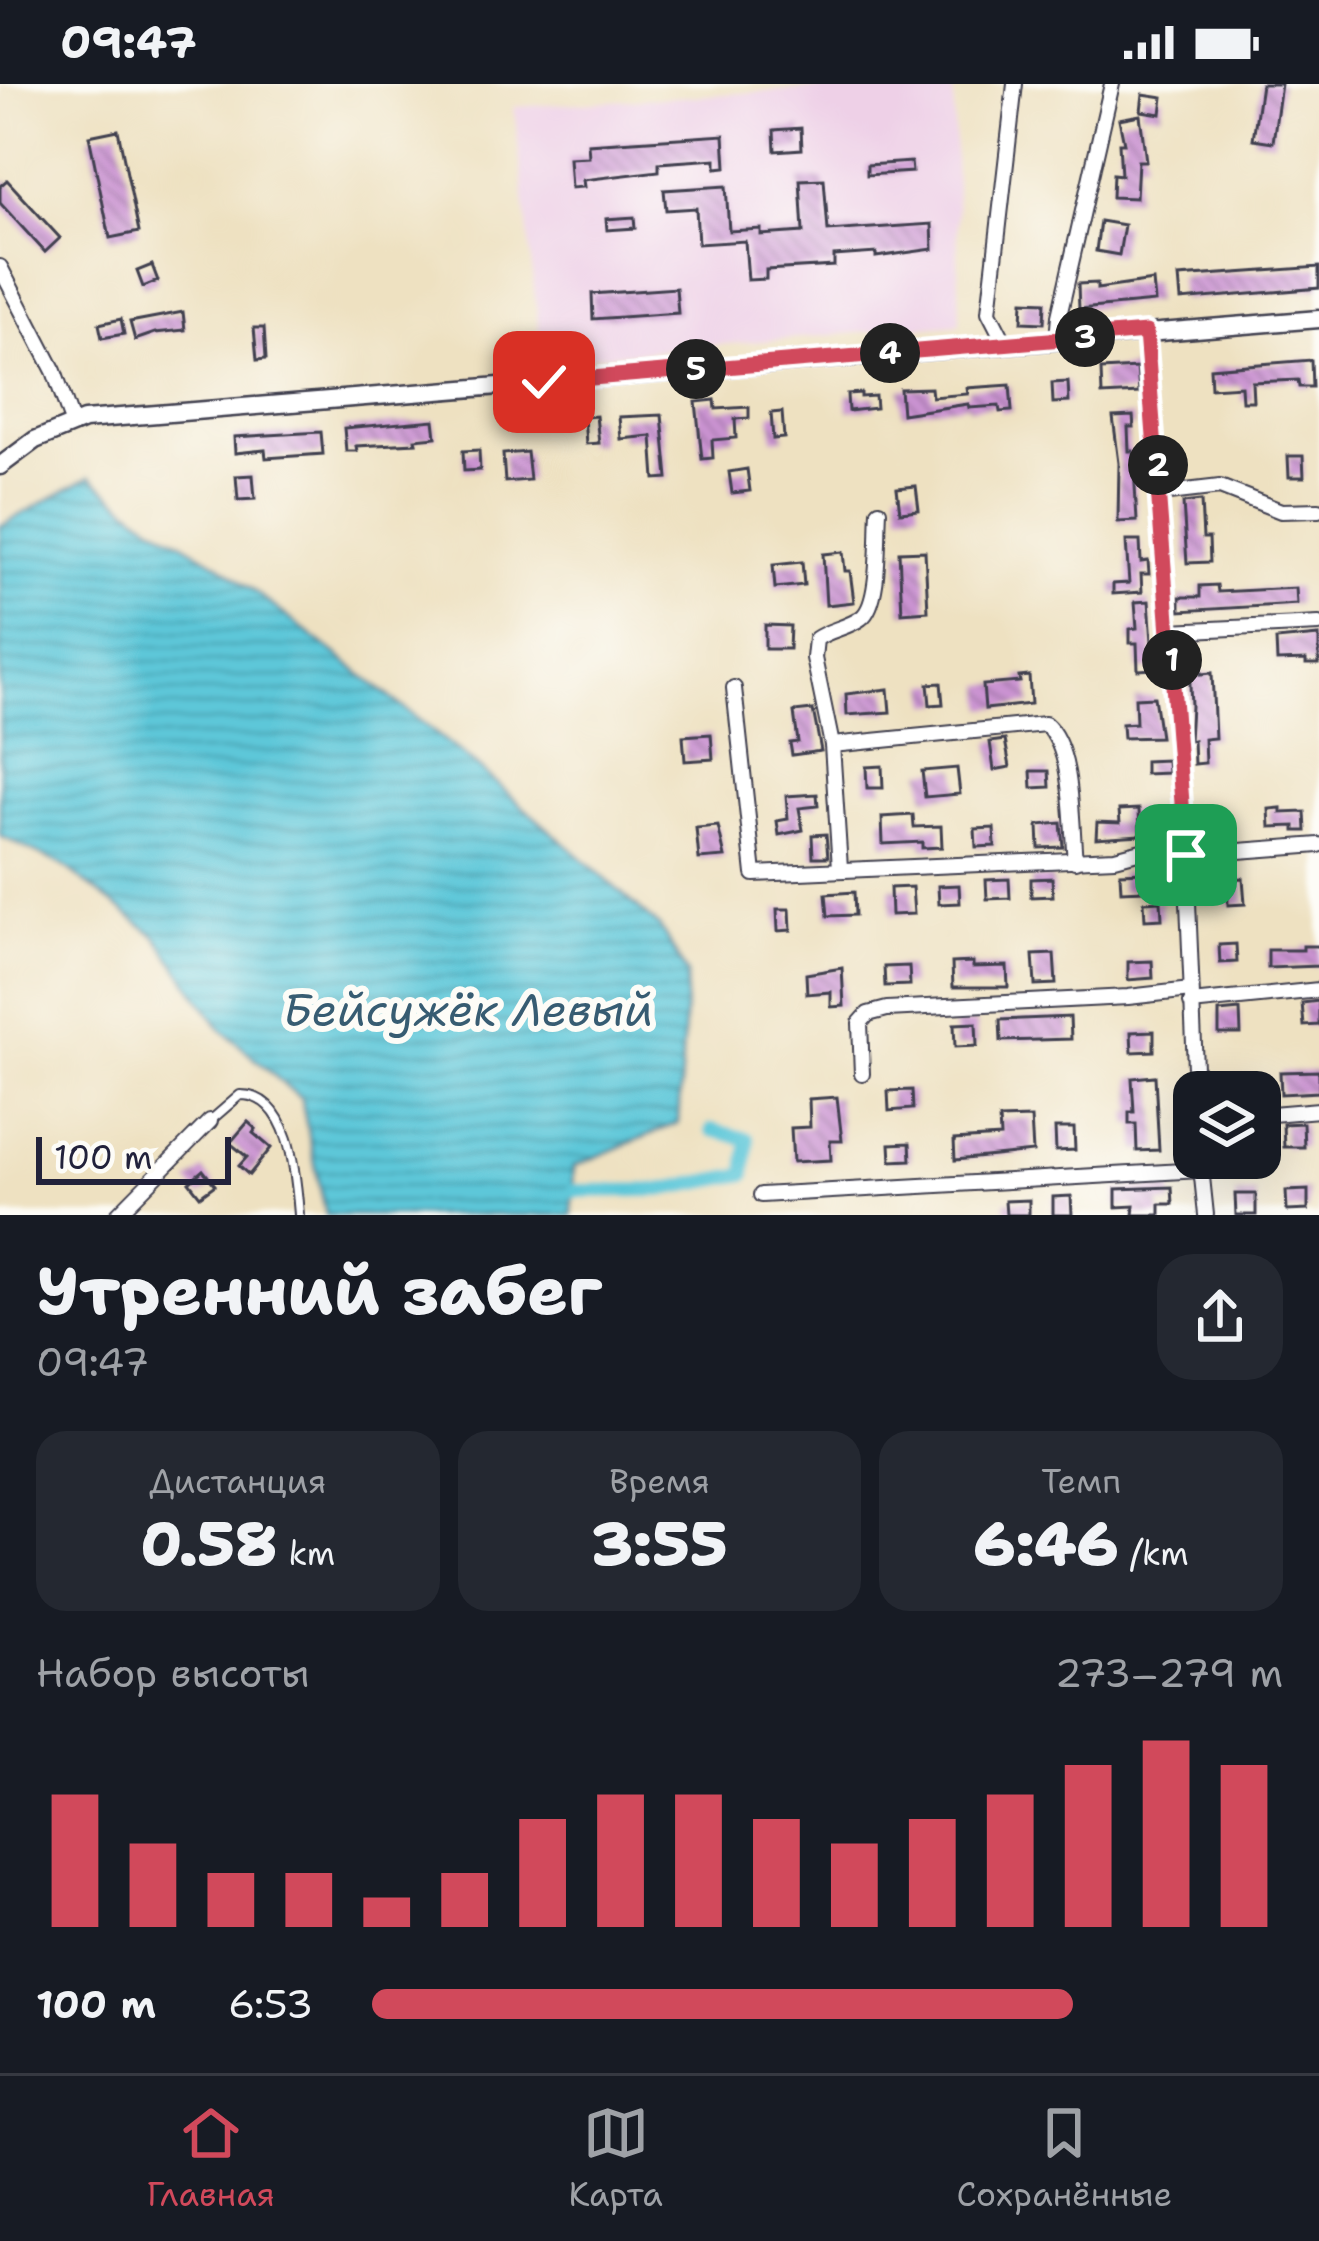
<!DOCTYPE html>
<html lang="ru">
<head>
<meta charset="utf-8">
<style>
  :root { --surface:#171b24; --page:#242831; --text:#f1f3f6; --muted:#9ea1a6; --line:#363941; --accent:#d1495b }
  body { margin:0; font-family:"Shantell Sans",sans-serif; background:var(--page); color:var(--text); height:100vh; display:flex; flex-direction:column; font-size:45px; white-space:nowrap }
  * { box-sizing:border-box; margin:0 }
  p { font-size:39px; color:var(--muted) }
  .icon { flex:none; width:66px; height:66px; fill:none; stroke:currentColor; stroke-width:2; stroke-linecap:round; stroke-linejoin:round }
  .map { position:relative; height:1131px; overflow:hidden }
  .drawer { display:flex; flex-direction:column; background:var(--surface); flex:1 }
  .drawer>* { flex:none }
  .fabs { position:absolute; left:1173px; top:987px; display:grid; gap:24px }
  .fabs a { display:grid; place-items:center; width:108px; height:108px; border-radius:24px; background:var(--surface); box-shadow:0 12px 48px #0002; font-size:60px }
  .scale { position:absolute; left:36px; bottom:30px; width:195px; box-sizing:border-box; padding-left:12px; border:6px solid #22223b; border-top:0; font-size:33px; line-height:42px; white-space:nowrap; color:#22223b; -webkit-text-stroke:9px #fdfcf7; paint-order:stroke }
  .pin { position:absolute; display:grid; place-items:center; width:102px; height:102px; color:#fff; margin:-51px; border-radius:24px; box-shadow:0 6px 18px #0006 }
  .km { position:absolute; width:60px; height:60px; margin:-30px; border-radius:50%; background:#222; color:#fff; font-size:33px; line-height:60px; text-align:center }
  .round { display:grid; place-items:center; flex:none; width:126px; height:126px; border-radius:36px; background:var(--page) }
  .overview { display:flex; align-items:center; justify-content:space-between; height:204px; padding:0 36px }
  h1 { font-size:66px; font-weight:800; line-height:90px }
  .figures { display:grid; grid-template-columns:repeat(3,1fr); gap:18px; height:204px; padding:12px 36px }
  .figures div { display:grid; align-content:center; border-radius:30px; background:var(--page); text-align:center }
  .figures b { font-size:60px; font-weight:800 }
  .figures small { font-size:33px; font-weight:400 }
  .figures p { font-size:33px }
  .chart { height:336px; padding:24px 36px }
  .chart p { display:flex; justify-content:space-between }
  .chart svg { width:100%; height:216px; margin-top:12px; stroke:var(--accent); stroke-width:6 }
  ul { padding:0 36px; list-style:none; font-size:39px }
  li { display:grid; grid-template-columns:192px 144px 1fr; align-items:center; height:90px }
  li i { height:30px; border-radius:15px; background:var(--accent) }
  .status { display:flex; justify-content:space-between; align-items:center; height:84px; padding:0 60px; background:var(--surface); direction:ltr }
  .status svg { height:33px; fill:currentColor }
  .tabs { display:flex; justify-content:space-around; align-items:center; height:168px; border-top:3px solid var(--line); background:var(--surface); font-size:33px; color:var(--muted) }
  .tabs a { display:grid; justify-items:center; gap:6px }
  .tabs .active { color:var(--accent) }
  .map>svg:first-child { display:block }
</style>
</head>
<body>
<div class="status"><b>09:47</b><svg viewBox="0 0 49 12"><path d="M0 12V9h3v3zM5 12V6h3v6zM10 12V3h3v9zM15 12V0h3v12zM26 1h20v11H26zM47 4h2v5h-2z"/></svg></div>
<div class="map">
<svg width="1319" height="1131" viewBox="0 0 1319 1131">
  <defs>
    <pattern id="water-rules" width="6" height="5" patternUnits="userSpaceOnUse" patternTransform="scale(3)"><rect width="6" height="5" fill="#5dc7d9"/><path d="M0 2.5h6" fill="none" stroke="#4ca1b1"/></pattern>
    <pattern id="building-back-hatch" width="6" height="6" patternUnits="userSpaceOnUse" patternTransform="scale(3)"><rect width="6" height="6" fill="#ca93d1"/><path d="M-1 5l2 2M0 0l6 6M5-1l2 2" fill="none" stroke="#a478ab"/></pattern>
  </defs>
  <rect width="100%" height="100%" fill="#fdfcf7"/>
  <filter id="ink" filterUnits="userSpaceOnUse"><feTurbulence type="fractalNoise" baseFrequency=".00833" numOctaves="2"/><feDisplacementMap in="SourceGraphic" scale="24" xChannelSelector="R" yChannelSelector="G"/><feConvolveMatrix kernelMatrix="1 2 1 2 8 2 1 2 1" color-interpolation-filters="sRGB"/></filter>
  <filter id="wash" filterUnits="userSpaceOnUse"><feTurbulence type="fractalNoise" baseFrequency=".004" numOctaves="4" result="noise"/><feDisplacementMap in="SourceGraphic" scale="48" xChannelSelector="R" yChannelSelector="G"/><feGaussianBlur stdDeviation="2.7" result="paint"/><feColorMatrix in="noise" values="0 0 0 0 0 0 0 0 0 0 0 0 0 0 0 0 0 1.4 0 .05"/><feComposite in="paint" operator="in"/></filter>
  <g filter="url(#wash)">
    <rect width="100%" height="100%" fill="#eee1c1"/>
    <path fill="#eed0e7" d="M892,0H953L960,240L542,276L514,23Z"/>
    <path fill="url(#water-rules)" stroke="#40748a" stroke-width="3" d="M90,393L143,435L220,481L337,571L479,684L659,842L687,890L678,1039L574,1082L572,1131H326L301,1015L220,944L156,852L62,781L0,752V442Z"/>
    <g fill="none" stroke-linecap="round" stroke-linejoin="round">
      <path stroke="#5dc7d9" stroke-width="14" d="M573,1107L660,1106L745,1090L748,1055L712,1046"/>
    </g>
    <g id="blocks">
      <g fill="url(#building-back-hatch)">
        <path d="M1261,0H1281L1273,58L1253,55Z"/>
        <path d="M1143,10L1163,13L1161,30L1141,27Z"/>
        <path d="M1140,31L1146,77H1138L1136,114L1112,113L1113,90L1121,91L1119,59H1124L1119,35Z"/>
        <path d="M801,44L802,65L775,67L774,46Z"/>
        <path d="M118,46L139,148L110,154L89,52Z"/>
        <path d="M724,51L726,83L716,84V75L659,79V87L583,96L584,103L571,104L569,74L589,73L588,60Z"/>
        <path d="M911,78L912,88L867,91V81Z"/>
        <path d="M824,95L828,147L932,140L933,165L876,173V169L834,172V182L766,186V195L748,196L745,157L698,160L696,124L666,126L664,106L726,102L729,147L761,145V151L803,148L800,96Z"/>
        <path d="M7,96L60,154L45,168L0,119V102Z"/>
        <path d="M634,133L635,144L607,146L606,135Z"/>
        <path d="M1100,137L1124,141L1119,171L1096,167Z"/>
        <path d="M152,181L158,197L143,203L137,187Z"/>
        <path d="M1319,183V204L1181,216L1179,193Z"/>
        <path d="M1153,197L1155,218L1079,225L1078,200L1097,199V205Z"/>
        <path d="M676,204L678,229L593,235L592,210Z"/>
        <path d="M1023,217L1045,218L1044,239L1022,238Z"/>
        <path d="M183,228L185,246L155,249L135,256L130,238Z"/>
        <path d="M121,235L124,250L102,254L99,240Z"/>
        <path d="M254,244H264L266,275L257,276Z"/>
        <path d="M1311,276L1312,303H1299L1298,296L1252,298L1253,317H1242L1241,302L1211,304L1210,284Z"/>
        <path d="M1137,284L1139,309L1102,311L1101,286Z"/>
        <path d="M1068,298L1069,318L1053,319L1052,299Z"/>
        <path d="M1010,301L1012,327L1000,328L999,322L969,324L968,320L902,330L900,305L931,304L932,313L968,310L967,304Z"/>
        <path d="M861,309V313L875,312L876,324L848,327L847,310Z"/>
        <path d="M715,316L716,325L749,323V334L735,335L736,354L712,356L713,374L702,375L696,318Z"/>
        <path d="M782,328L784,354L773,355L771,329Z"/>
        <path d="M662,331L668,394L655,395L652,352L621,355L619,333Z"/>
        <path d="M596,332L599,359L586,360L584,333Z"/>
        <path d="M1133,332L1134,343H1128L1129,367H1133L1137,437L1118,438L1119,379L1113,333Z"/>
        <path d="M434,336L436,353L415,355L416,359L356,362L357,367H346L344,344Z"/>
        <path d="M321,348L323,370L266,374L265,366L235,369L234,353Z"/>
        <path d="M479,366L480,386L464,387L463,367Z"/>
        <path d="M527,368L530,396L505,398L503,370Z"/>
        <path d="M1288,372H1303L1304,393H1289Z"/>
        <path d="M747,385L750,407L732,409L729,388Z"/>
        <path d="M253,391L255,415L238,416L236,392Z"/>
        <path d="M916,402L919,426L900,428L897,404Z"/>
        <path d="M1201,417L1203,454H1209L1210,478L1187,479L1183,419Z"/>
        <path d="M1126,457H1140L1141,478L1148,477L1149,490H1141L1142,508L1113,510V500L1129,499Z"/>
        <path d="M925,467L928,527L902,529L899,468Z"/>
        <path d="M843,468L845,487H850L854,518L826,521L823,470Z"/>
        <path d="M802,478L804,501L775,504L773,481Z"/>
        <path d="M1217,501L1218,508L1296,504L1297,520L1180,527V513H1200V502Z"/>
        <path d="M1149,517L1154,585L1138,586L1137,559H1130V545L1137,544L1135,518Z"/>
        <path d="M765,541L790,542L789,565H765Z"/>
        <path d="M1319,552V580H1306V576L1277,577L1276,556Z"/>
        <path d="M1188,557H1199L1201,590L1212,589L1215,654L1204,655L1205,679L1194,680L1193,656L1189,657L1191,622Z"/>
        <path d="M1029,592L1031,620L985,625L983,601L1020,598L1019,593Z"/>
        <path d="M941,599L943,620L930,621L928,600Z"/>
        <path d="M888,605L890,628L847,631L846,610Z"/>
        <path d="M1154,613L1160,653L1123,654L1122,640L1136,639L1135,614Z"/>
        <path d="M813,626L821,667L792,671L790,659L798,658L794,628Z"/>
        <path d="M711,650L713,675L685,677L683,652Z"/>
        <path d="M1005,656L1010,683L994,686L990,658Z"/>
        <path d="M1167,676L1168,689L1145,690V677Z"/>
        <path d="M882,682L883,704H867L866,683Z"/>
        <path d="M957,684L960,710L925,713L922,687Z"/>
        <path d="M1031,687H1049L1050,703L1032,704Z"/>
        <path d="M817,710L818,722L799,724L803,746L779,751L777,737L788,735L786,712Z"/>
        <path d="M1281,724V729L1305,728L1306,747H1295V742L1270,743L1269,725Z"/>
        <path d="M1139,725L1140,751L1096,754L1097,738L1120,739L1119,726Z"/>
        <path d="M1200,729H1214L1215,753H1202Z"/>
        <path d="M913,731L914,743L941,742L942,763L922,764V758L883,760L882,733Z"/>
        <path d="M1061,739L1063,763L1039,764L1038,741Z"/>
        <path d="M718,742L725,773L699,775L696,744Z"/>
        <path d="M994,744L995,762L976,763L975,745Z"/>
        <path d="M826,750L828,773H813L812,751Z"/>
        <path d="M1144,788L1145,806L1121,807L1120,789Z"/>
        <path d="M1052,794L1053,812L1031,813V795Z"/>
        <path d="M1243,794L1245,820L1228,821L1227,795Z"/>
        <path d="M1009,795L1010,814L987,815L986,796Z"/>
        <path d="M959,801L960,819L939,820L938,802Z"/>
        <path d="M912,803L914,830L891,831L890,804Z"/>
        <path d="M854,808L855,831L828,832L826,810Z"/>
        <path d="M1161,817L1162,835L1145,836L1144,818Z"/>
        <path d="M777,825H790L791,846L778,847Z"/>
        <path d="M1236,860L1237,878L1220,879L1219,861Z"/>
        <path d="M1303,862H1319V882L1268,884V866H1303Z"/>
        <path d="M1054,870L1056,900L1035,901L1033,871Z"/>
        <path d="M1152,877L1153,894L1128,896V878Z"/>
        <path d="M973,878V883L1007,882L1008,903H953L952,879Z"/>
        <path d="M909,882L910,901L885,902L884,883Z"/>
        <path d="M842,884L844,922L831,923V908L807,910L806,890Z"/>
        <path d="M1319,917V941L1304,942L1302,919Z"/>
        <path d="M1240,926L1241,950H1219V928Z"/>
        <path d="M1070,933L1071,955L1001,957L1000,936Z"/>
        <path d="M976,939L977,962L955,963L954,940Z"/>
        <path d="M1154,947V967L1132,968L1131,948Z"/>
        <path d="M1319,987V1008L1281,1010L1280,988Z"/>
        <rect x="1229" y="991" width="22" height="17"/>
        <path d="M1155,992L1159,1066L1137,1067L1136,1040H1129V1028H1134L1132,994Z"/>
        <path d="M912,1006L913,1025L889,1027L888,1007Z"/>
        <path d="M837,1013L842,1057H830L831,1076L793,1078L791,1044L810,1043L809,1015Z"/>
        <path d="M1031,1034L1033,1068L955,1076L954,1056L1000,1053L999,1035Z"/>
        <path d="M248,1038L256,1045L253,1049L271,1064L249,1091L239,1082L247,1073L230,1059Z"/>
        <path d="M1303,1039L1304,1063H1284L1283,1040Z"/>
        <path d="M1055,1044H1074L1075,1066L1056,1067Z"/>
        <path d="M910,1059L911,1076L891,1077L890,1060Z"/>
        <path d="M203,1086L215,1101L200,1112L189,1098Z"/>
        <path d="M1172,1103L1173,1120H1160V1131H1133L1134,1122L1116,1123V1105Z"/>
        <path d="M1308,1106V1126L1287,1127L1286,1107Z"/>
        <path d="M1235,1110H1256V1131H1236Z"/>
        <path d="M1071,1112L1072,1131H1053V1113Z"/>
        <path d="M1029,1116V1131H1006L1005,1117Z"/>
      </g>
    </g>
  </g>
  <g filter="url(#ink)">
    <use href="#blocks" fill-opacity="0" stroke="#413f4f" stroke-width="3"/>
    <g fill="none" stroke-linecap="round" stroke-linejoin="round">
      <defs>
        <path id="service" d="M210,1037L240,1011C291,1010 296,1093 299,1131"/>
        <g id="minor">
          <path d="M0,183L54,287L73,341"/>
          <path d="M1146,248L1186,771L1196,1008"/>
          <path d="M1057,255L1059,232L1112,0"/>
          <path d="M1005,259L989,228L1015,0"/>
          <path d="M1160,410L1220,403L1281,427L1319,426"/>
          <path d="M1170,547L1319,540"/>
          <path d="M734,604L754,790L1115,774L1183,756"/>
          <path d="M832,661L1045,640C1074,664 1071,739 1075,777"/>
          <path d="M1186,771L1319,761"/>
          <path d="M840,784L832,661L814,574L816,555C830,545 848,544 861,534C881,520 877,452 879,427"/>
          <path d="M1191,919L1319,906"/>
          <path d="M862,990L860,939L868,930L887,925L1128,913L1191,906"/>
          <path d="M1260,1031L1319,1026"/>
          <path d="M1200,1074L1206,1131"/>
          <path d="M761,1111L1201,1086"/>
          <path d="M117,1131L210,1037"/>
        </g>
        <path id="tertiary" d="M0,382L35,356L84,336L1319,235"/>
      </defs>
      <use href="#service" stroke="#413f4f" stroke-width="12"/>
      <use href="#minor" stroke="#413f4f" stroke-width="18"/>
      <use href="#tertiary" stroke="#413f4f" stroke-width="21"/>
      <use href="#service" stroke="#fff" stroke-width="8"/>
      <use href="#minor" stroke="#fff" stroke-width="14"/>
      <use href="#tertiary" stroke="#fff" stroke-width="16"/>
    </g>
  </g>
  <g fill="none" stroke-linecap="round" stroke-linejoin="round" filter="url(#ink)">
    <defs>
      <path id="route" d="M544,298L1146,248L1186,771"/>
    </defs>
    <use href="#route" stroke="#fff" stroke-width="24"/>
    <use href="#route" stroke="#d1495b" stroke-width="15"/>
  </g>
  <g text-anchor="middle" stroke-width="12" stroke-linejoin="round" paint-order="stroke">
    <g font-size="45" font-style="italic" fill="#375c72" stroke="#fdfcf7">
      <text x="468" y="942">Бейсужёк Левый</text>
    </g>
  </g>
</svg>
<div class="fabs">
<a><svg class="icon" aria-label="layers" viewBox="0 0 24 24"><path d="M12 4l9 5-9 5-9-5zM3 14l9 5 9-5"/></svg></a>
</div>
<div class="scale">100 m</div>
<div class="pin" style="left:1186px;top:771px;background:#1e9e55"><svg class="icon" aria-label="arrive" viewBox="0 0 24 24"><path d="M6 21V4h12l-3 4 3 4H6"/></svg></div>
<div class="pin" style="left:544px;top:298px;background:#d93025"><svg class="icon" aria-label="check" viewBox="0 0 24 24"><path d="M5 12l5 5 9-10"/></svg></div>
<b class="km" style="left:1172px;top:576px">1</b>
<b class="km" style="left:1158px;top:381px">2</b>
<b class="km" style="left:1085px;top:253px">3</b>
<b class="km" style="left:890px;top:269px">4</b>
<b class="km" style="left:696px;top:285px">5</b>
</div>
<section class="drawer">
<div class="overview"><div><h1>Утренний забег</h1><p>09:47</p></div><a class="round"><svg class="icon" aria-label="share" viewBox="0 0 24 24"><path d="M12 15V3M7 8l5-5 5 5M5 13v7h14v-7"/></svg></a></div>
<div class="figures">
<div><p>Дистанция</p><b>0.58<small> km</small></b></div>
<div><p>Время</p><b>3:55</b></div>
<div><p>Темп</p><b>6:46<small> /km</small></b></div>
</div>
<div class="chart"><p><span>Набор высоты</span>273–279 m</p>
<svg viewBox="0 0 160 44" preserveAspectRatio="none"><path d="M5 44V17M15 44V27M25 44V33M35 44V33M45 44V38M55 44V33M65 44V22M75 44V17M85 44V17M95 44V22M105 44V27M115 44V22M125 44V17M135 44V11M145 44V6M155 44V11"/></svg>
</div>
<ul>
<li><b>100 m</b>6:53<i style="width:77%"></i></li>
</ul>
</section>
<nav class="tabs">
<a class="active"><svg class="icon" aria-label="home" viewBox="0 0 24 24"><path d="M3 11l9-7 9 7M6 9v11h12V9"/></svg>Главная</a>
<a><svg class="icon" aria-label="map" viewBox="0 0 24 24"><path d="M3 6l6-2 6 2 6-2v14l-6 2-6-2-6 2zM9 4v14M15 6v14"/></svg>Карта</a>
<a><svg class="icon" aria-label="saved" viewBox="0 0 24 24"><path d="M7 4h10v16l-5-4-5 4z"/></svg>Сохранённые</a>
</nav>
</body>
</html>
